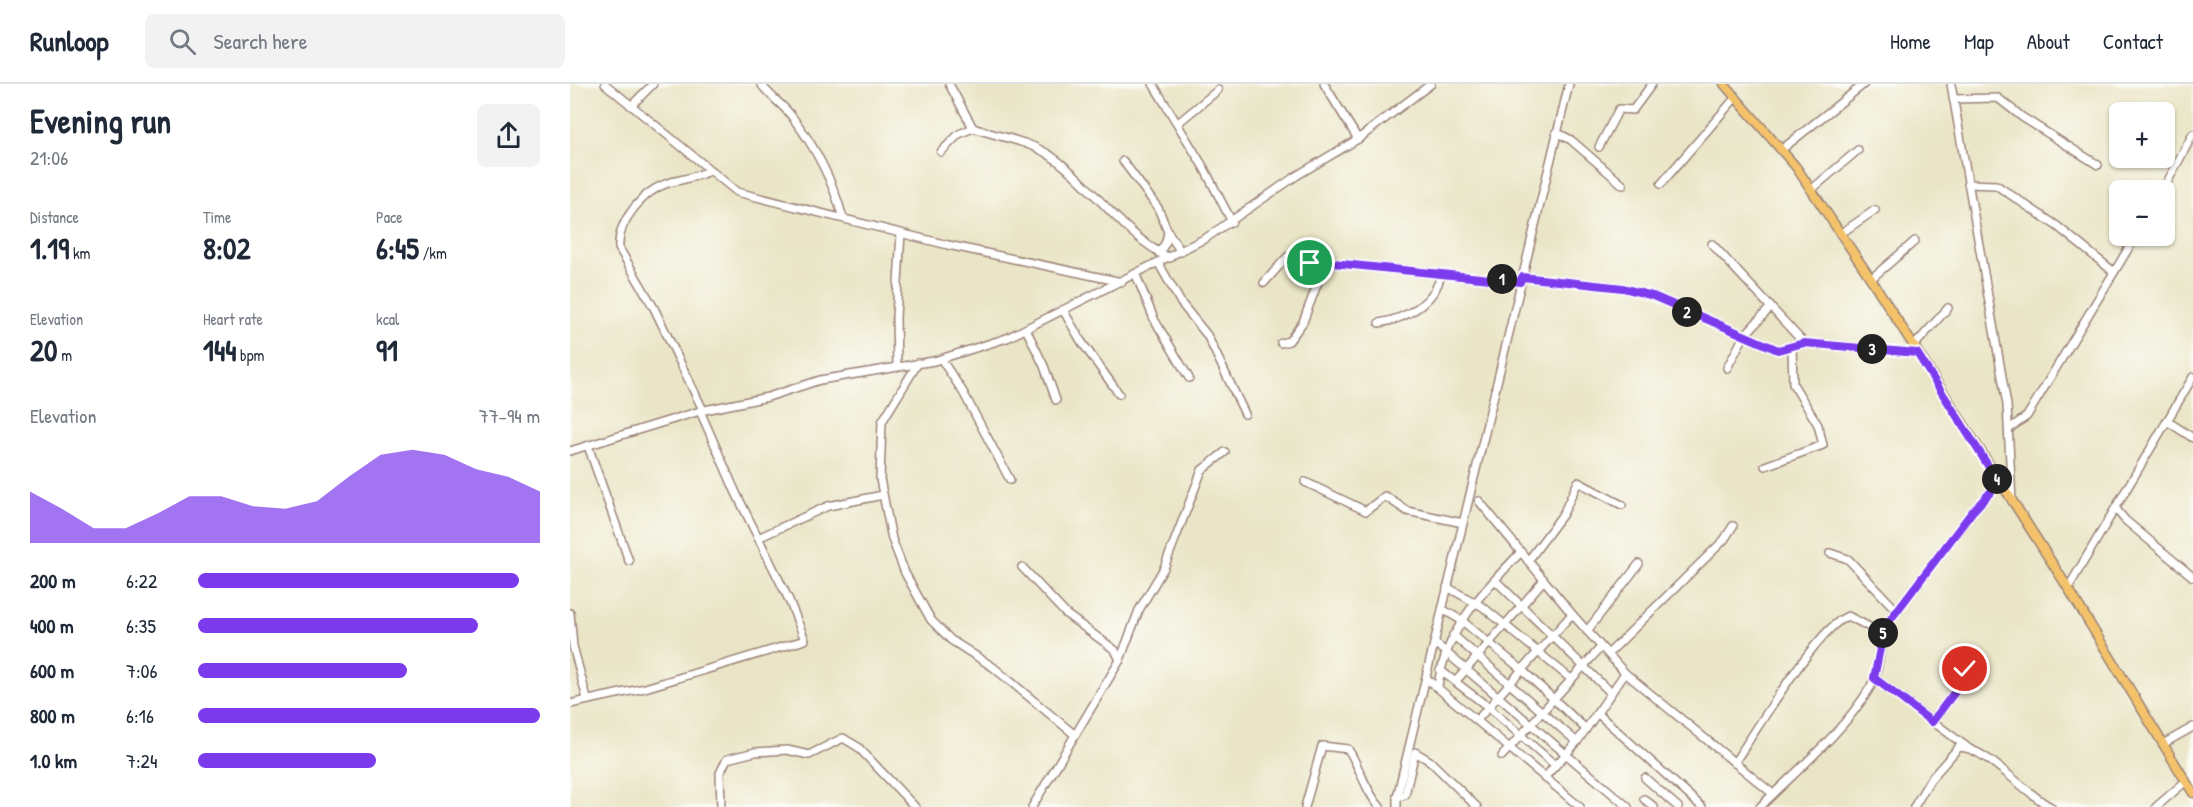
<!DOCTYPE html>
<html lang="en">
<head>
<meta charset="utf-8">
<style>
  :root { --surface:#fff; --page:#f2f2f3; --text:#1f2937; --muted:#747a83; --line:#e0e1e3; --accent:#7c3aed }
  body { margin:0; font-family:"Patrick Hand",sans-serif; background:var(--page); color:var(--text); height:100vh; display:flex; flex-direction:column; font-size:22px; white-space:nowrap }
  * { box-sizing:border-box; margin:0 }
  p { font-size:20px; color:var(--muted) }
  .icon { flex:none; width:33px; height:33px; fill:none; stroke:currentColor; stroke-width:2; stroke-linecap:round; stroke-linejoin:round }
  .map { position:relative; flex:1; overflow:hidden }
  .side { display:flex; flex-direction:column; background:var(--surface); width:570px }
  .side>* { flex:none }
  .fabs { position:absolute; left:1539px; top:18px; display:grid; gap:12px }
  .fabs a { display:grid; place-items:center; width:66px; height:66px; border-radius:9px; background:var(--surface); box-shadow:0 2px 4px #0004; font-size:30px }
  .pin { position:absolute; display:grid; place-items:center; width:51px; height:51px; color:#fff; margin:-26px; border:3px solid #fff; border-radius:50%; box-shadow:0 2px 6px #0007 }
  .km { position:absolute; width:30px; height:30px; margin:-15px; border-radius:50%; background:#222; color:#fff; font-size:16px; line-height:30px; text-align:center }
  .round { display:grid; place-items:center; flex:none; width:63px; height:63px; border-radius:9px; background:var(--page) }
  .head { display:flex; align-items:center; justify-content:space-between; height:102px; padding:0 30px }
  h1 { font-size:33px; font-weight:700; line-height:45px }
  .figures { display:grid; grid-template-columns:repeat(3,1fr); gap:9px; height:102px; padding:6px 30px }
  .figures div { display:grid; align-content:center }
  .figures b { font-size:30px; font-weight:700 }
  .figures small { font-size:16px; font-weight:400 }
  .figures p { font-size:16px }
  .chart { height:168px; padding:12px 30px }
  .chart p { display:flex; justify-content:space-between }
  .chart svg { width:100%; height:108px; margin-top:6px; fill:var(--accent); opacity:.7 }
  ul { padding:0 30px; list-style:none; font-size:20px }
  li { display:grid; grid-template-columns:96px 72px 1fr; align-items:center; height:45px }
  li i { height:15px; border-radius:8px; background:var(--accent) }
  header { display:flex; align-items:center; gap:36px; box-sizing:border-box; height:84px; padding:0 30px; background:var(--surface); border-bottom:2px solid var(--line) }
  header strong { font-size:28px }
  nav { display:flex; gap:33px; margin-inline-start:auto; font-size:21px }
  .search { width:420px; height:54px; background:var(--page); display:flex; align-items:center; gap:15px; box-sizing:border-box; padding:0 21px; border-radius:9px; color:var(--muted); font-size:22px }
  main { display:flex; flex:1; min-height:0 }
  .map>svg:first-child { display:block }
</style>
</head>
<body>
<header>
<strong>Runloop</strong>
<div class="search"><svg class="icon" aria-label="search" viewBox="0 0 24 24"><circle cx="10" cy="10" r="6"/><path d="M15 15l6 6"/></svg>Search here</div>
<nav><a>Home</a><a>Map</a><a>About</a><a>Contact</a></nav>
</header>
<main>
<section class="side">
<div class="head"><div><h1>Evening run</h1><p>21:06</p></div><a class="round"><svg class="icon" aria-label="share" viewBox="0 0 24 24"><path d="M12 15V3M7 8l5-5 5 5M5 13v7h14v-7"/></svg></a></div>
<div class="figures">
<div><p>Distance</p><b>1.19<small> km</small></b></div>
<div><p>Time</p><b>8:02</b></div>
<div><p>Pace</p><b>6:45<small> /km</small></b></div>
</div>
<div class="figures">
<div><p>Elevation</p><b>20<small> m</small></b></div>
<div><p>Heart rate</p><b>144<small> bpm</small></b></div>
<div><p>kcal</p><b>91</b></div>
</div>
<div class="chart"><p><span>Elevation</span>77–94 m</p>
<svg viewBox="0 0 160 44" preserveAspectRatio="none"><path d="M0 44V23L10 30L20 38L30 38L40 32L50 25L60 25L70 29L80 30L90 27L100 17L110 8L120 6L130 8L140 14L150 17L160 23V44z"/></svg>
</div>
<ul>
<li><b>200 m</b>6:22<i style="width:94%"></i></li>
<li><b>400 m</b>6:35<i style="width:82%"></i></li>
<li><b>600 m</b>7:06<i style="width:61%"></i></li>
<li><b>800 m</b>6:16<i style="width:100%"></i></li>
<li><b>1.0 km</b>7:24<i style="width:52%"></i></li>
</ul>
</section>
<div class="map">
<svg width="1623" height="723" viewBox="0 0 1623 723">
  <rect width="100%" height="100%" fill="#fdfcf7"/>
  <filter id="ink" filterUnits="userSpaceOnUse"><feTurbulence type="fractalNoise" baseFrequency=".0167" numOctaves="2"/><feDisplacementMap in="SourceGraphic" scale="12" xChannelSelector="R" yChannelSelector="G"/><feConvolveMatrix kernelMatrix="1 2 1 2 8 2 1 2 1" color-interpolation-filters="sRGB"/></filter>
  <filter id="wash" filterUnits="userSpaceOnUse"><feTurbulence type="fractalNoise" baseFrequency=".008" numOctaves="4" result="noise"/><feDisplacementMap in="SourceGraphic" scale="24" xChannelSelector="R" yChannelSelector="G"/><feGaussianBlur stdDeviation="1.35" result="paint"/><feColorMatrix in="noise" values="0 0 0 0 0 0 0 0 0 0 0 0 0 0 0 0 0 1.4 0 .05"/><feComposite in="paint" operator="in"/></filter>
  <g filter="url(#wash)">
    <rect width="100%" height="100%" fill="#eae5c6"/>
  </g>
  <g filter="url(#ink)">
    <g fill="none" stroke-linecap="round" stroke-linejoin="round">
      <defs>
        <g id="minor">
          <path d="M35,0L167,108L378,161L552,198"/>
          <path d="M191,0C200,13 214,21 223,34C246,64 263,98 273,134"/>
          <path d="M379,0L403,44"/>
          <path d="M583,0L634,84L662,138"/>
          <path d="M754,0L788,55"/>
          <path d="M1381,0L1437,321L1442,417"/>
          <path d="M1383,15L1428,14L1452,33L1528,81"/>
          <path d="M61,22L83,0"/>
          <path d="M608,39L648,6"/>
          <path d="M986,48L1001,56L1053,101"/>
          <path d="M1029,63L1049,25L1063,26L1082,0"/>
          <path d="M1211,66L1294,0"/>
          <path d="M371,68L389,50L403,44C429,53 457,56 481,72C523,101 552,151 600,174"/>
          <path d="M553,77L588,124L598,148L611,168"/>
          <path d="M1091,100L1166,13"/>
          <path d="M1398,100L1426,101L1487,142L1544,188"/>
          <path d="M1241,106L1288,66"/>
          <path d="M1593,106L1623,50"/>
          <path d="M1270,150L1305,126"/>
          <path d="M1142,160L1234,259"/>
          <path d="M589,169L596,158L598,148"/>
          <path d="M589,180L611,219L637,251L675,330"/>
          <path d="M566,191L584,235L619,294"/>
          <path d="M952,193L1053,204L1083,212L1208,266L1234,259L1347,269"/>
          <path d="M1301,195L1345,157"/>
          <path d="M694,199L717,173L754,182L763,179L950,198"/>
          <path d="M493,226L511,257L549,310"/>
          <path d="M809,239C835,235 865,219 871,190"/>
          <path d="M456,245L474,282L486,316"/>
          <path d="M711,259L719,257L733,238L754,182"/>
          <path d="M1343,263L1378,224"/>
          <path d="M371,275L393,308L440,396"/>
          <path d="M348,279L312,338L310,395L322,455L335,489L361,536L381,556L423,583L505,651"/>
          <path d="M327,282L326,233L331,149"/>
          <path d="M1157,284L1174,252L1201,223"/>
          <path d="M133,326L84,224L49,164C47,138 73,107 98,99C112,95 125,94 139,87"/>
          <path d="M1597,337L1623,354"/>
          <path d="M1439,345L1457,332L1566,152"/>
          <path d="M18,362L59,477"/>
          <path d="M0,367L130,327L198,313L250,296L364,277L437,254L636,154L726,92L788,55L861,0"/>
          <path d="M1195,382L1253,361L1248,341L1223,300L1222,262"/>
          <path d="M735,398L796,427L815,412L837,427L893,439"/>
          <path d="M909,417L1002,530L1055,589L1203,710"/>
          <path d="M1546,425L1555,436L1623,493"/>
          <path d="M188,454L258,422L313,411"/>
          <path d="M1260,469L1278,475L1327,527"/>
          <path d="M958,477L993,430L1008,398L1052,421"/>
          <path d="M452,483L496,530L545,566L550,576L462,723"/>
          <path d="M925,496L1041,609"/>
          <path d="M877,503L913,523L1001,595"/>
          <path d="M1498,504L1623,293"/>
          <path d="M872,525L891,536L951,585L1016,645"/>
          <path d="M0,529L3,562L17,615"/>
          <path d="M1017,547L1069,480"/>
          <path d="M883,551L1007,658"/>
          <path d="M865,559L1058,723"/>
          <path d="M1038,570L1154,456L1163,442"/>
          <path d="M550,576L569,526L594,484L632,386L655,368"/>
          <path d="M870,586L918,623L985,681"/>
          <path d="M1304,594L1397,663"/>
          <path d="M857,595L1010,723"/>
          <path d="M886,597L973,497"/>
          <path d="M868,602C876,544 912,509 951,468"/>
          <path d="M0,620L75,604L235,556L219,516L166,409L130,327"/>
          <path d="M1027,629L1132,723"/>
          <path d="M907,636L1002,530"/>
          <path d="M1362,638L1387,605L1395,585"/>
          <path d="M1593,660L1623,643"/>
          <path d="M932,672L1031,563"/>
          <path d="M1164,679C1185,649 1248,542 1278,532L1313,550"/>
          <path d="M974,694L1007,658L1055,589"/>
          <path d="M1075,694L1108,723"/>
          <path d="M827,713L835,711L845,668L860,677L907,723"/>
          <path d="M1074,715L1084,723"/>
          <path d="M151,723L150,689L157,675L185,668L217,666L239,671L273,654L288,663L345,723"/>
          <path d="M735,723L752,662L778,665C790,683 795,707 810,723"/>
          <path d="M827,723V713L999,0"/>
          <path d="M1190,723C1226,687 1275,647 1301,602C1312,583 1308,556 1320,536L1402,428L1429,399"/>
          <path d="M1344,723L1360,696L1389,663C1416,663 1455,710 1481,723"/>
          <path d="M1586,723L1616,697"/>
        </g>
        <path id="major" d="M1154,0L1226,83L1301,195L1498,504L1623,709"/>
      </defs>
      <use href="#minor" stroke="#9a8278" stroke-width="10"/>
      <use href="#major" stroke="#9a8278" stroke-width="11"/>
      <use href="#minor" stroke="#fff" stroke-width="7"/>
      <use href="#major" stroke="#f3c26a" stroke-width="8"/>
    </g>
  </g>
  <g fill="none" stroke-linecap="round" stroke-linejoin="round" filter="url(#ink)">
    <defs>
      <path id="route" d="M740,179L754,182L763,179L950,198L952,193L1053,204L1083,212L1208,266L1234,259L1347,269L1429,399L1402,428L1320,536L1313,550L1304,594L1362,638L1387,605L1395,585"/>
    </defs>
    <use href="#route" stroke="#fff" stroke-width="12"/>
    <use href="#route" stroke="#7c3aed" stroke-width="8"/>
  </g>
</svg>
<div class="fabs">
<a>+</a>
<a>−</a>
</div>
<div class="pin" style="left:740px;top:179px;background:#1e9e55"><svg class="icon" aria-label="arrive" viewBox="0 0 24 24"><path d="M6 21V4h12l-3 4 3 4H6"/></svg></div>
<div class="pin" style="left:1395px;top:585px;background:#d93025"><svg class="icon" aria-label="check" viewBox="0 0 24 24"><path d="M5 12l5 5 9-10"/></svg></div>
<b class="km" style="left:932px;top:195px">1</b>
<b class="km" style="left:1117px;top:228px">2</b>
<b class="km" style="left:1302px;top:265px">3</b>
<b class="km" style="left:1427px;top:395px">4</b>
<b class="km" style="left:1313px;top:549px">5</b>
</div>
</main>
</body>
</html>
